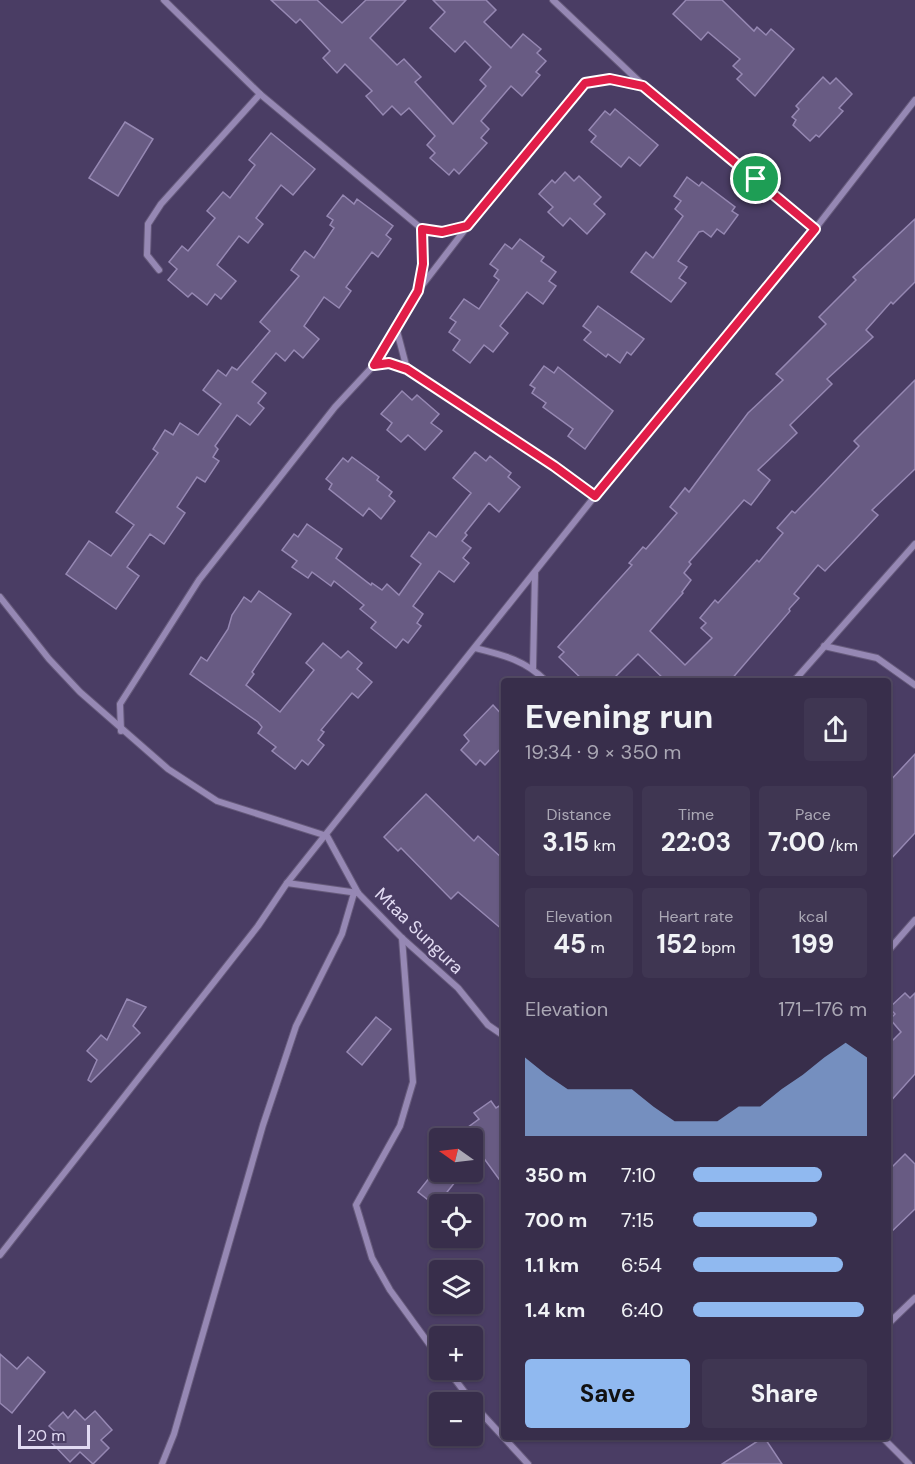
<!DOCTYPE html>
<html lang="en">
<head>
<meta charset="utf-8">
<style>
  :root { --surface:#382e4b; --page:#3f3652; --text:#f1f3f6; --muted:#aba8b5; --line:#524a63; --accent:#90b9f0 }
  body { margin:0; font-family:"DM Sans",sans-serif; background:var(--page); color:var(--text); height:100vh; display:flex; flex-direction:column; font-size:22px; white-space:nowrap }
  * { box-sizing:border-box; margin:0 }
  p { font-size:20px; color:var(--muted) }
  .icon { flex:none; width:33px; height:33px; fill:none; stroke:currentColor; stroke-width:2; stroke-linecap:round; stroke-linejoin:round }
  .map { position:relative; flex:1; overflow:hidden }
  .drawer { position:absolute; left:501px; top:678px; width:390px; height:762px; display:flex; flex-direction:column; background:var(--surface); border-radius:6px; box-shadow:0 2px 4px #0004,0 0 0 2px var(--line) }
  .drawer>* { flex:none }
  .needle { width:39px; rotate:284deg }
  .controls { position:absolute; left:429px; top:1128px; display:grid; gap:12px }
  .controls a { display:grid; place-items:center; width:54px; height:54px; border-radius:6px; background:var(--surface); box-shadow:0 2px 4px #0004,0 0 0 2px var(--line); font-size:30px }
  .scale { position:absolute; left:18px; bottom:15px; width:72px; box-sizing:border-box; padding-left:6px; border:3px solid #e2dbf3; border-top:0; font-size:16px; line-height:21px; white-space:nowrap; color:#e2dbf3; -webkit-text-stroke:4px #4a3d64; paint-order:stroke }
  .pin { position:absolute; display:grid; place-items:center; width:51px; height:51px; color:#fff; margin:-26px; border:3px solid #fff; border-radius:50%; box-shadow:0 2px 6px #0007 }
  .round { display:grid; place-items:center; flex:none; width:63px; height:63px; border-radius:6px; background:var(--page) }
  .headline { display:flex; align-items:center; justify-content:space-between; height:102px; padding:0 24px }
  h1 { font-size:33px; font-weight:700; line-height:45px }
  .stats { display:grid; grid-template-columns:repeat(3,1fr); gap:9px; height:102px; padding:6px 24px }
  .stats div { display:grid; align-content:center; border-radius:6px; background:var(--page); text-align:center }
  .stats b { font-size:26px; font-weight:700 }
  .stats small { font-size:16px; font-weight:400 }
  .stats p { font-size:16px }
  .chart { height:168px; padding:12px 24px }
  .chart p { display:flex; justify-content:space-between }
  .chart svg { width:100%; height:108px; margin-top:6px; fill:var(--accent); opacity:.7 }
  .primary-button { display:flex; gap:12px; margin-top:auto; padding:12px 24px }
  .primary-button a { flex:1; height:69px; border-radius:6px; background:var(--accent); color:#111; font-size:24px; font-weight:700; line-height:69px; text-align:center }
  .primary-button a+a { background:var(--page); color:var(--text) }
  ul { padding:0 24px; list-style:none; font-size:20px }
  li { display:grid; grid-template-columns:96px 72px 1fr; align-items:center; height:45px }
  li i { height:15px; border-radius:8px; background:var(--accent) }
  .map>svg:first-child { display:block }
</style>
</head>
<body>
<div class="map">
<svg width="915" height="1464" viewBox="0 0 915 1464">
  <rect width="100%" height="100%" fill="#4a3d64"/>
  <g fill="#685b83" stroke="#9688b3" stroke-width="1.5">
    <path d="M271,0H317L342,23L366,0H406L370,38L397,65L404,59L421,77L415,82L453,124L486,86L480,80L491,67L465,41L455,52L430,28L445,12L433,0H486L496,10L484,22L511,48L523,34L541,49L537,53L546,61L536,72L540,75L522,96L511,86L481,121L489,129L481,138L487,143L459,174L454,169L449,175L430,158L435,153L427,145L435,136L409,108L401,115L392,106L383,115L366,96L372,91L345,64L337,73L323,58L330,51L300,19L296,23Z"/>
    <path d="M686,0H722L754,31L757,27L766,35L771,29L794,49L755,96L737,79L742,74L733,66L740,59L708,32L701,40L673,14Z"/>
    <path d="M823,77L830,84L836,78L852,94L839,108L843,111L819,137L816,135L810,141L793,125L796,120L792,117L799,109L796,106Z"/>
    <path d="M615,109L658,145L640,166L629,157L621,167L591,142L596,136L589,130L605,111L610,115Z"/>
    <path d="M125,122L153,139L118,196L89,178Z"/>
    <path d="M271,133L315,169L293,195L281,185L256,218L263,224L248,243L239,236L217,265L236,281L221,299L215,294L207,305L192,293L188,297L168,280L177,269L169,262L182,246L188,251L215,218L207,211L223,192L230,198L255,165L249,160Z"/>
    <path d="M565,172L574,181L579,176L601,197L594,204L605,214L587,234L570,218L563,226L548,212L553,207L539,194L552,180L555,183Z"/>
    <path d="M687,177L699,186L702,182L735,207L732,211L738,215L724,234L717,229L711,237L703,231L699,232L678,261L687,267L679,278L686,283L671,302L631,272L646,252L653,258L683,216L675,209L681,201L674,196Z"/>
    <path d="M343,195L354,204L357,199L393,226L386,235L391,239L378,257L372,252L346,287L351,291L339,308L324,297L304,326L319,339L303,358L294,350L285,361L276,353L252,382L266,393L258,403L264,408L250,425L237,415L215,446L218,449L213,457L219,461L205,482L197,477L177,507L185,513L164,544L150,534L127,567L139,576L116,609L66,574L89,541L111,556L134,525L116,512L158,453L153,449L165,430L173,435L180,423L198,435L221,404L203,390L218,370L226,376L232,367L237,370L270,331L260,322L299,276L291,270L305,251L314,258L334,228L330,225L333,220L327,216Z"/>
    <path d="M915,219V282L893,304L891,302L866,330L873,337L827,379L832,384L790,425L797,433L758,470L770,480L751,505L744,500L689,562L691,564L684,573L691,580L682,592L683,593L650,631L685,665L712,638L701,628L706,623L700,618L715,600L718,603L757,560L759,562L783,533L777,528L792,511L795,513L859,446L854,441L915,380V469L872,510L878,515L825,571L818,565L794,594L799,598L789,609L790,611L730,681H666L638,654L611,681H584L559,657L564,652L558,647L632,565L629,563L643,547L646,549L677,513L670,507L685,488L689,492L748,413L783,380L776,374L826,324L819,317L856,280L853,277Z"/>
    <path d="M520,239L544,257L541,261L556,272L549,281L556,286L543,304L527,292L500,326L508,333L493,352L484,345L470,363L453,350L460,340L449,332L456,322L450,318L464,299L479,309L499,280L494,276L498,270L490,264L505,244L512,249Z"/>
    <path d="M598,306L644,339L631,355L627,352L620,363L608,354L606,357L584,340L591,332L583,326Z"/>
    <path d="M544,366L554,373L558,367L613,411L585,449L568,436L573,429L543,407L546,403L532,393L535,388L530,385Z"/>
    <path d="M402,391L412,400L417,395L439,414L431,423L442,431L425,450L408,435L401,442L387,430L392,423L381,414Z"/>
    <path d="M475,452L486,461L490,456L511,473L508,477L520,487L499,512L489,503L465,533L467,535L462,541L471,548L463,558L469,563L454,582L439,571L413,606L423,614L417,623L421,626L408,643L403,639L396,648L371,628L376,622L360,609L364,605L334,581L331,586L312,572L308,578L292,567L297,561L282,550L294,534L298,537L307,524L342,549L336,558L371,585L372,583L382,590L387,584L399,595L421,564L411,556L429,532L436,537L471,493L453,478Z"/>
    <path d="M352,457L379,477L377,480L392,492L389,496L395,501L381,519L369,508L363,516L329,489L332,484L326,479L343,458L348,462Z"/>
    <path d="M259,591L291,614L252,672L254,674L246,685L280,712L314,670L306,663L323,643L341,658L348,651L362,663L357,669L372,682L358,698L352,693L321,730L324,732L318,740L324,745L308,765L302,760L295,769L272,751L276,747L258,733L262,727L258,722L190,674L201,657L207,661L228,629L232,615L244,597L251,602Z"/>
    <path d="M493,705L504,717V745L485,765L480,760L476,765L461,750L469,741L464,735Z"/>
    <path d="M915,754V833L888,862V783Z"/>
    <path d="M426,794L474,841L478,836L504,860V931L458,892L451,899L401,848L398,851L384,837Z"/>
    <path d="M905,993L910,998L915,993V1074L888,1104V1045L901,1032L890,1019L895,1014L889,1008Z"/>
    <path d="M127,999L146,1007L133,1026L140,1033L91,1082L88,1080L97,1060L87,1051L101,1035L107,1040Z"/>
    <path d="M376,1017L391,1029L362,1065L347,1052Z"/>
    <path d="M491,1101L496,1108L504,1103V1186L472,1142V1138L464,1130L479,1119L474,1113Z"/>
    <path d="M905,1154L915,1164V1209L888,1235V1171Z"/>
    <path d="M434,1172H463L436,1206L418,1192Z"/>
    <path d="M0,1354L17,1369L28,1357L45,1372L12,1413L0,1403Z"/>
    <path d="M75,1410L85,1420L95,1411L112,1430L101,1440L109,1448L93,1464L80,1452L70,1462L51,1442L58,1434L49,1426L63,1412L68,1418Z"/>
    <path d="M764,1437L782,1464H722Z"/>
  </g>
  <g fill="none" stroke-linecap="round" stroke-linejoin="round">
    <defs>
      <g id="street">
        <path d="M164,0L260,94L422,229L442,232L467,226L585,83L610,79L643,86L815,229"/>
        <path d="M553,0L643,85"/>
        <path d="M159,270L147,255L148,224L161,204L260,94"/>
        <path d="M420,288L467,227"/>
        <path d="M397,331L407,369"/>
        <path d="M374,365L418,291L423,264L422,229"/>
        <path d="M0,597L49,659L80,692L168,769L217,801L327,836L358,893L402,938L458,988L488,1025L504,1036"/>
        <path d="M824,646L877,658L915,685"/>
        <path d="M475,648C503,655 525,660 546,681"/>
        <path d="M533,668L535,573"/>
        <path d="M794,681L915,544"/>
        <path d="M121,731L120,704L199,580L335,407L374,365L389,363L407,369L554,466L595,496"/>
        <path d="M287,883L358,893"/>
        <path d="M402,938L413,1082L400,1126L356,1205L372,1258L390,1290L440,1359"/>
        <path d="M888,951L915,920"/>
        <path d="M0,1255L258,926L287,883L595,496L815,229L915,100"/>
        <path d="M888,1324L915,1298"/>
        <path d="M448,1370L472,1402"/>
        <path d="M472,1403L528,1464"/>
        <path d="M882,1437L909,1464"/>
        <path d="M162,1464L174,1434L263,1125L296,1026L342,934L354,893"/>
      </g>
    </defs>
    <use href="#street" stroke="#665a7b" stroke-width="8"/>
    <use href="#street" stroke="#9688b4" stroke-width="6"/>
  </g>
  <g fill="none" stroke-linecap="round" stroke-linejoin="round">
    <defs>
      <path id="route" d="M610,79L643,86L815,229L595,496L554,466L407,369L389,363L374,365L418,291L423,264L422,229L442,232L467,226L585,83Z"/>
    </defs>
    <use href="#route" stroke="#fff" stroke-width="12"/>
    <use href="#route" stroke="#e11d48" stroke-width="8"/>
  </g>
  <g text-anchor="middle" stroke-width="5" stroke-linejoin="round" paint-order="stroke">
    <g font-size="18" fill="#e2dbf3" stroke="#4a3d64">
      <text transform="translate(419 931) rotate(44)" y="6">Mtaa Sungura</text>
    </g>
  </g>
</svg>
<div class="controls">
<a><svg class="needle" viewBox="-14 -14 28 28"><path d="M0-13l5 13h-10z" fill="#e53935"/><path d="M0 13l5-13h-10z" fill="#aba8b5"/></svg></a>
<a><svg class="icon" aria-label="locate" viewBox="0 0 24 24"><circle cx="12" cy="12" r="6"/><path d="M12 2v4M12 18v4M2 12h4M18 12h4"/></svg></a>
<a><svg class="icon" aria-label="layers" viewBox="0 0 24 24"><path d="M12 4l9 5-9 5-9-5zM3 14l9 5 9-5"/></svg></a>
<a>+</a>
<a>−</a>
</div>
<div class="scale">20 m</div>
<div class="pin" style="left:756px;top:179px;background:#1e9e55"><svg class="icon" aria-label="arrive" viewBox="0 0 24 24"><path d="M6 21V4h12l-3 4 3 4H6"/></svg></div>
<section class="drawer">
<div class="headline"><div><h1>Evening run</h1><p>19:34 · 9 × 350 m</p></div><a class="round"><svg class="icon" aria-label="share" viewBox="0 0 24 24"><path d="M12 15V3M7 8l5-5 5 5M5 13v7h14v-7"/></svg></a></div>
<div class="stats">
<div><p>Distance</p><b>3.15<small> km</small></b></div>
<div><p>Time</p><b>22:03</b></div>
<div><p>Pace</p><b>7:00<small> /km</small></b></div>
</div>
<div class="stats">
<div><p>Elevation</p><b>45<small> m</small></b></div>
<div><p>Heart rate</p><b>152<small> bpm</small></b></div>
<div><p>kcal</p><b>199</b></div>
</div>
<div class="chart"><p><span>Elevation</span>171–176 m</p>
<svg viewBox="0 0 160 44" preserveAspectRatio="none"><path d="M0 44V12L10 19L20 25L30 25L40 25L50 25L60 32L70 38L80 38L90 38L100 32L110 32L120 25L130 19L140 12L150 6L160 12V44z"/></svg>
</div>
<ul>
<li><b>350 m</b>7:10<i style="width:74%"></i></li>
<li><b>700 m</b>7:15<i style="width:71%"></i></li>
<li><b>1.1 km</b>6:54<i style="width:86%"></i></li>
<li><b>1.4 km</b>6:40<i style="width:98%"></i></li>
</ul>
<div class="primary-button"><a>Save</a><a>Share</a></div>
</section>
</div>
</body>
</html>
